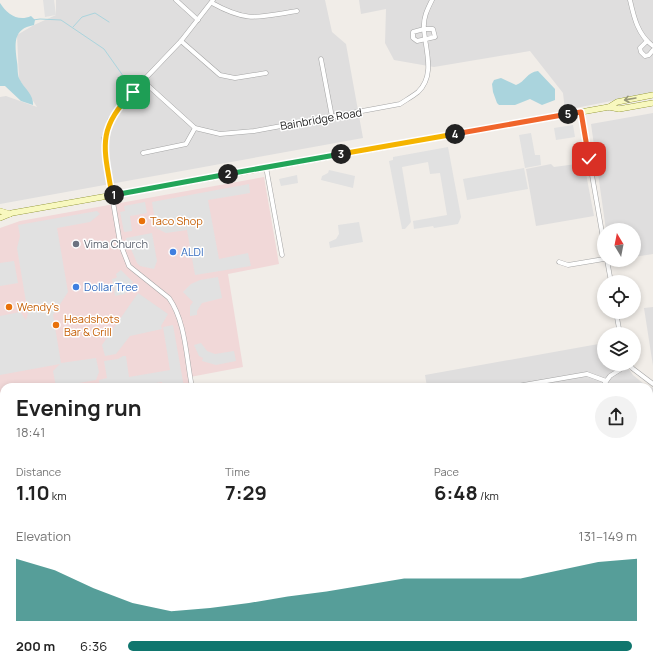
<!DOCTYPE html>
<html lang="en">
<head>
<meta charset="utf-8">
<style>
  :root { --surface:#fff; --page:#f2f2f2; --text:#222; --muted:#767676; --accent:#0f766e }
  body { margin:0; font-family:Manrope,sans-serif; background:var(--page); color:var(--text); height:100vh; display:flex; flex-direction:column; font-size:15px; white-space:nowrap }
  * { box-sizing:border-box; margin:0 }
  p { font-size:13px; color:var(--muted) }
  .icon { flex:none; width:22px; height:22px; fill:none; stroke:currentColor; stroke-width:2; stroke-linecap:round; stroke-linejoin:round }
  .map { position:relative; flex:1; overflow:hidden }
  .sheet { position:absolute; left:0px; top:383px; width:653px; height:286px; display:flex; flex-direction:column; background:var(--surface); border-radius:12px 12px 0 0; box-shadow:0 2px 6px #0003 }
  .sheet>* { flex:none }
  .needle { width:26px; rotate:350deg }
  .tools { position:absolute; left:597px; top:223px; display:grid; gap:8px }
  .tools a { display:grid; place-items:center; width:44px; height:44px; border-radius:50%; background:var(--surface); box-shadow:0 2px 6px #0003; font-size:20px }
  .pin { position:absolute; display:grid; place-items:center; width:34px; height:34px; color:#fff; margin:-17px; border-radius:8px; box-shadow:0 2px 6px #0006 }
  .km { position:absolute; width:20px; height:20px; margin:-10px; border-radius:50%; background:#222; color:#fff; font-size:11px; line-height:20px; text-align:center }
  .round { display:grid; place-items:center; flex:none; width:42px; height:42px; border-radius:21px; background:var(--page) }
  .head { display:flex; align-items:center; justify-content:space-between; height:68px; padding:0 16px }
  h1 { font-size:22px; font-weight:700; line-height:30px }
  .figures { display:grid; grid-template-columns:repeat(3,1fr); gap:6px; height:68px; padding:4px 16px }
  .figures div { display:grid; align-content:center }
  .figures b { font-size:20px; font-weight:700 }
  .figures small { font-size:11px; font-weight:400 }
  .figures p { font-size:11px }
  .chart { height:112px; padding:8px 16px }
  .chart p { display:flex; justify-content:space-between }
  .chart svg { width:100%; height:72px; margin-top:4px; fill:var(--accent); opacity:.7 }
  ul { padding:0 16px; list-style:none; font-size:13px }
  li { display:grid; grid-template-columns:64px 48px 1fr; align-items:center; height:30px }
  li i { height:10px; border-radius:5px; background:var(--accent) }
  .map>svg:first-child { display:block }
</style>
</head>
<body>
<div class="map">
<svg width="653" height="669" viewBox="0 0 653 669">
  <rect width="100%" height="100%" fill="#f1ede8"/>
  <g fill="#dfdede">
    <path d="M56,0H325L332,32L346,44L363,138L0,204V97L6,96L37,107L19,79L17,35L34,25L56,15Z"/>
    <path d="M359,0H653V93L565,110L563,93L530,51L434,67L394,60L385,43L386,9L361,14Z"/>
    <path d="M653,113V254L634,257V230H606L591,124Z"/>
    <path d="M584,163L594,216L536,226L526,169L551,164L554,167Z"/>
    <path d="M653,307V366L644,308Z"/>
    <path d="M604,343V364H625L633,375L644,384L653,388V572L649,573V387H427L425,375Z"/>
    <path d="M4,599V665H26L27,669H0V601Z"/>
    <path d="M243,665H362L361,669H221Z"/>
    <path d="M374,665H475V669H375Z"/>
  </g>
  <path fill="#f1d8d8" d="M264,177L279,264L228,274L243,367L190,377L192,387H4V426L0,403V228L20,221Z"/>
  <path fill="#cfcfcf" d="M0,494L4,517V599L0,601Z"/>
  <g fill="#e1e1e1">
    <path d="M43,0H54L56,15L45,17Z"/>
    <path d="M573,125L575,137L556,140L554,128Z"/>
    <path d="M531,133L535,155H540L541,165L525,168L519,135Z"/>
    <path d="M448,147L461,217L458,224L434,228L433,226L414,229L413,221L447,215L440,173L430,174L428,162L402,167L411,222L405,229H402L389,161L393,160V157Z"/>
    <path d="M524,168L528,189L467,200L463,179Z"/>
    <path d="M329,170L355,176L353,188L321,180L322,176L328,173Z"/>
    <path d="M297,175L298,183L281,186L279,179Z"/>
    <path d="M249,184L250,193L208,200L219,259L248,253L251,266L195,275L187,230L166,233L156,228L152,202Z"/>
    <path d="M145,202L147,213L130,216L132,231L124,232L120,212L125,211L124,206Z"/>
    <path d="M97,211L100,214L90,222L57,228L68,292L53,315L61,363L96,358L99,372L96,380L56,387L53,371L60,364L0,375V316L20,312L26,320L28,314L17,248L20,236L18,225Z"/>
    <path d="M359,222L363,242L330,248L329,242L336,239L339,234L338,225Z"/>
    <path d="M152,233L157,261L154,269L140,266L137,263L131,249H128L126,238Z"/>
    <path d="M14,261L18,283L0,286V263Z"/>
    <path d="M121,270L133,282L125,294L115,296L112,279L116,278L117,277L116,274Z"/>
    <path d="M218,277L222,298L202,303L197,311V315L190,316V306L193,302L183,292L191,284L200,280Z"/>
    <path d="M138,293L168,314L161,326L162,329L130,336L116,354L105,356L102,345Z"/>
    <path d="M173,325L184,387H163L162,382L133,387H100L99,380L107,378L104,361L118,359L123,356H126L129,377L170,370L163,327Z"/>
    <path d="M201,343L207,351L215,354L234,351L236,361L216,365L202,361L203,358L199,356L194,345Z"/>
  </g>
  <g fill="#aad4dd">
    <path d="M0,3C7,14 18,22 31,16L35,20L34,25C12,29 15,44 17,62C18,67 17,76 20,80C24,88 34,95 33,105L21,101L5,86H0Z"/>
    <path d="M538,71L555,89V100L542,105L530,99L515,105H499L497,103L493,92L492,84L494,80L501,78L516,85C525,82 527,72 538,71Z"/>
  </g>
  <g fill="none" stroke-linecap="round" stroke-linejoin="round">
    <g stroke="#aad4dd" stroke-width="1">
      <path d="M33,20L40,19L61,20L104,49L126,80"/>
      <path d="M73,27L82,17L95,13L109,22"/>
      <path d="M368,665V669"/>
    </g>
    <defs>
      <g id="minor">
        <path d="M176,0L198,20"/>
        <path d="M630,0C634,18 638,35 653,46"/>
        <path d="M212,3C248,23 258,17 297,11"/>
        <path d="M424,29H433L435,37L417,41L413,38V32Z"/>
        <path d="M181,41L220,75L235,78L266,73"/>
        <path d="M647,41L640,48L641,52L645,56L649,55L653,50"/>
        <path d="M321,59L332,117"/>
        <path d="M143,81L195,128L220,134L254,131L400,104C406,100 413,96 418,92C436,75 425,49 424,29C423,18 427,10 432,0"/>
        <path d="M581,112L604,244"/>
        <path d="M143,153L186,144L195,128"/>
        <path d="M266,167L282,255"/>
        <path d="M607,260L611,282"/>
        <path d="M559,262L568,265L604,259"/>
        <path d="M616,312L620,334"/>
        <path d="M630,364L632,368L653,384"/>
        <path d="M192,387C186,358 186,322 169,298L129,266L120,243L105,155L104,138L110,120L120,105L181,41L213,0"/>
        <path d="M512,387L587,374L606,381"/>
        <path d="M602,387L610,376L629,364"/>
        <path d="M652,422L653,423"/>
        <path d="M649,527H653"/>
        <path d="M0,654H4"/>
        <path d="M477,665L478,669"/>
        <path d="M416,669L438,665"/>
      </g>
      <g id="secondary">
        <path d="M609,107L617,102L653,95"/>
        <path d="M0,211L10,214"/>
        <path d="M0,218L12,213L609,107L619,109L653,103"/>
        <path d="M0,458L4,481"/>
        <path d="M35,665L36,669"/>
      </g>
    </defs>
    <use href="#minor" stroke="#a5a5a5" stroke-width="5"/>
    <use href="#secondary" stroke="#717708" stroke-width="6"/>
    <use href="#minor" stroke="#fff" stroke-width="4"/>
    <use href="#secondary" stroke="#f8f8bf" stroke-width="5.5"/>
  </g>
  <defs><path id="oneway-shaft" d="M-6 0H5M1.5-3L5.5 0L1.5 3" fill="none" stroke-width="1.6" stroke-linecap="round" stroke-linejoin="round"/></defs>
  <use stroke="#979778" href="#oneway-shaft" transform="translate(630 99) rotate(170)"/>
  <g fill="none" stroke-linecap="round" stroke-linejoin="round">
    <defs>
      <path id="split-1" d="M114,195H112C104,148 96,129 133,92"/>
      <path id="split-2" d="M114,195L228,174"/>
      <path id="split-3" d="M228,174L341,154"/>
      <path id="split-4" d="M341,154L455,134"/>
      <path id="split-5" d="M455,134L568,114"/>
      <path id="split-6" d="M568,114L581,112L589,159"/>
    </defs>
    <use href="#split-1" stroke="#fff" stroke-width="8"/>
    <use href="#split-2" stroke="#fff" stroke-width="8"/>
    <use href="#split-3" stroke="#fff" stroke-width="8"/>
    <use href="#split-4" stroke="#fff" stroke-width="8"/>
    <use href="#split-5" stroke="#fff" stroke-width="8"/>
    <use href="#split-6" stroke="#fff" stroke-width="8"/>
    <use href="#split-1" stroke="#f5b400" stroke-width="5"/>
    <use href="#split-2" stroke="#22a559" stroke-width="5"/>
    <use href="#split-3" stroke="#22a559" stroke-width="5"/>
    <use href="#split-4" stroke="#f5b400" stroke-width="5"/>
    <use href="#split-5" stroke="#f0652b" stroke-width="5"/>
    <use href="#split-6" stroke="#f0652b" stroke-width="5"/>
  </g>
  <g fill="#e8710a" stroke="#fff" stroke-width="1.5">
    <circle cx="142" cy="221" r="4"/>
    <circle cx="9" cy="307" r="4"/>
    <circle cx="56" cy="325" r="4"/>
  </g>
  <circle fill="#6b7280" stroke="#fff" stroke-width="1.5" cx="76" cy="244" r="4"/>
  <g fill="#3f7fe0" stroke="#fff" stroke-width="1.5">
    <circle cx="173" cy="252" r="4"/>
    <circle cx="76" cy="287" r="4"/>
  </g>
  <g text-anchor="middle" stroke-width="3" stroke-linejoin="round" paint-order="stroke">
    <g font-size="11" fill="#212121" stroke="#fff">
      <text transform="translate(321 119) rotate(-10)" y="4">Bainbridge Road</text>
    </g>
    <g font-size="11" fill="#c56008" stroke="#fff" text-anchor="start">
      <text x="150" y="225">Taco Shop</text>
      <text x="17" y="311">Wendy's</text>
      <text x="64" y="323">Headshots<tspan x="64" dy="13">Bar &amp; Grill</tspan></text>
    </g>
    <g font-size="11" fill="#5b616d" stroke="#fff" text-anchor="start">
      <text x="84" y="248">Vima Church</text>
    </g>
    <g font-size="11" fill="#366cbe" stroke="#fff" text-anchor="start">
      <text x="181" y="256">ALDI</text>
      <text x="84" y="291">Dollar Tree</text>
    </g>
  </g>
</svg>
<div class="tools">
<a><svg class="needle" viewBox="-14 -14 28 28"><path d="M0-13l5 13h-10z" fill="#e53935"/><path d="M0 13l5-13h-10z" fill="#767676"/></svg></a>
<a><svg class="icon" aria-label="locate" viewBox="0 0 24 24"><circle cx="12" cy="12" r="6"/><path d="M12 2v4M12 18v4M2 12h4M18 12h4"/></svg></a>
<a><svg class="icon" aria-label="layers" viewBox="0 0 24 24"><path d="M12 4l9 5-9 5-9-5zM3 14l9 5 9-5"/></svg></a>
</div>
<div class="pin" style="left:133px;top:92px;background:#1e9e55"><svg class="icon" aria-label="arrive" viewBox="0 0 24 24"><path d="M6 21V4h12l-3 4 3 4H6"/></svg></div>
<div class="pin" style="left:589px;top:159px;background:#d93025"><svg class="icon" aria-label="check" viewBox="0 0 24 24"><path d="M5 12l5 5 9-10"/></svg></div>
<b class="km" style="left:114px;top:195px">1</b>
<b class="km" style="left:228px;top:174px">2</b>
<b class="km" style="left:341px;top:154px">3</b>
<b class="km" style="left:455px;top:134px">4</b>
<b class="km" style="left:568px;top:114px">5</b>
<section class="sheet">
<div class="head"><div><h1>Evening run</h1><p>18:41</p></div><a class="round"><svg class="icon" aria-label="share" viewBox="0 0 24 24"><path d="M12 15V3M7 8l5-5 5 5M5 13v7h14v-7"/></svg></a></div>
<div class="figures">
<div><p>Distance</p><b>1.10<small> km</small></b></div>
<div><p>Time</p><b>7:29</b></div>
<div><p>Pace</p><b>6:48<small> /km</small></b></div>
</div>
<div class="chart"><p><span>Elevation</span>131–149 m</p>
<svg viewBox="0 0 160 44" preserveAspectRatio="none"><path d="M0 44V6L10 13L20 24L30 33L40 38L50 36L60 33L70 29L80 26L90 22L100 18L110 18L120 18L130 18L140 13L150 8L160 6V44z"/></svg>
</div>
<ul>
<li><b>200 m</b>6:36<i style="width:99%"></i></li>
</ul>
</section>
</div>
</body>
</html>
